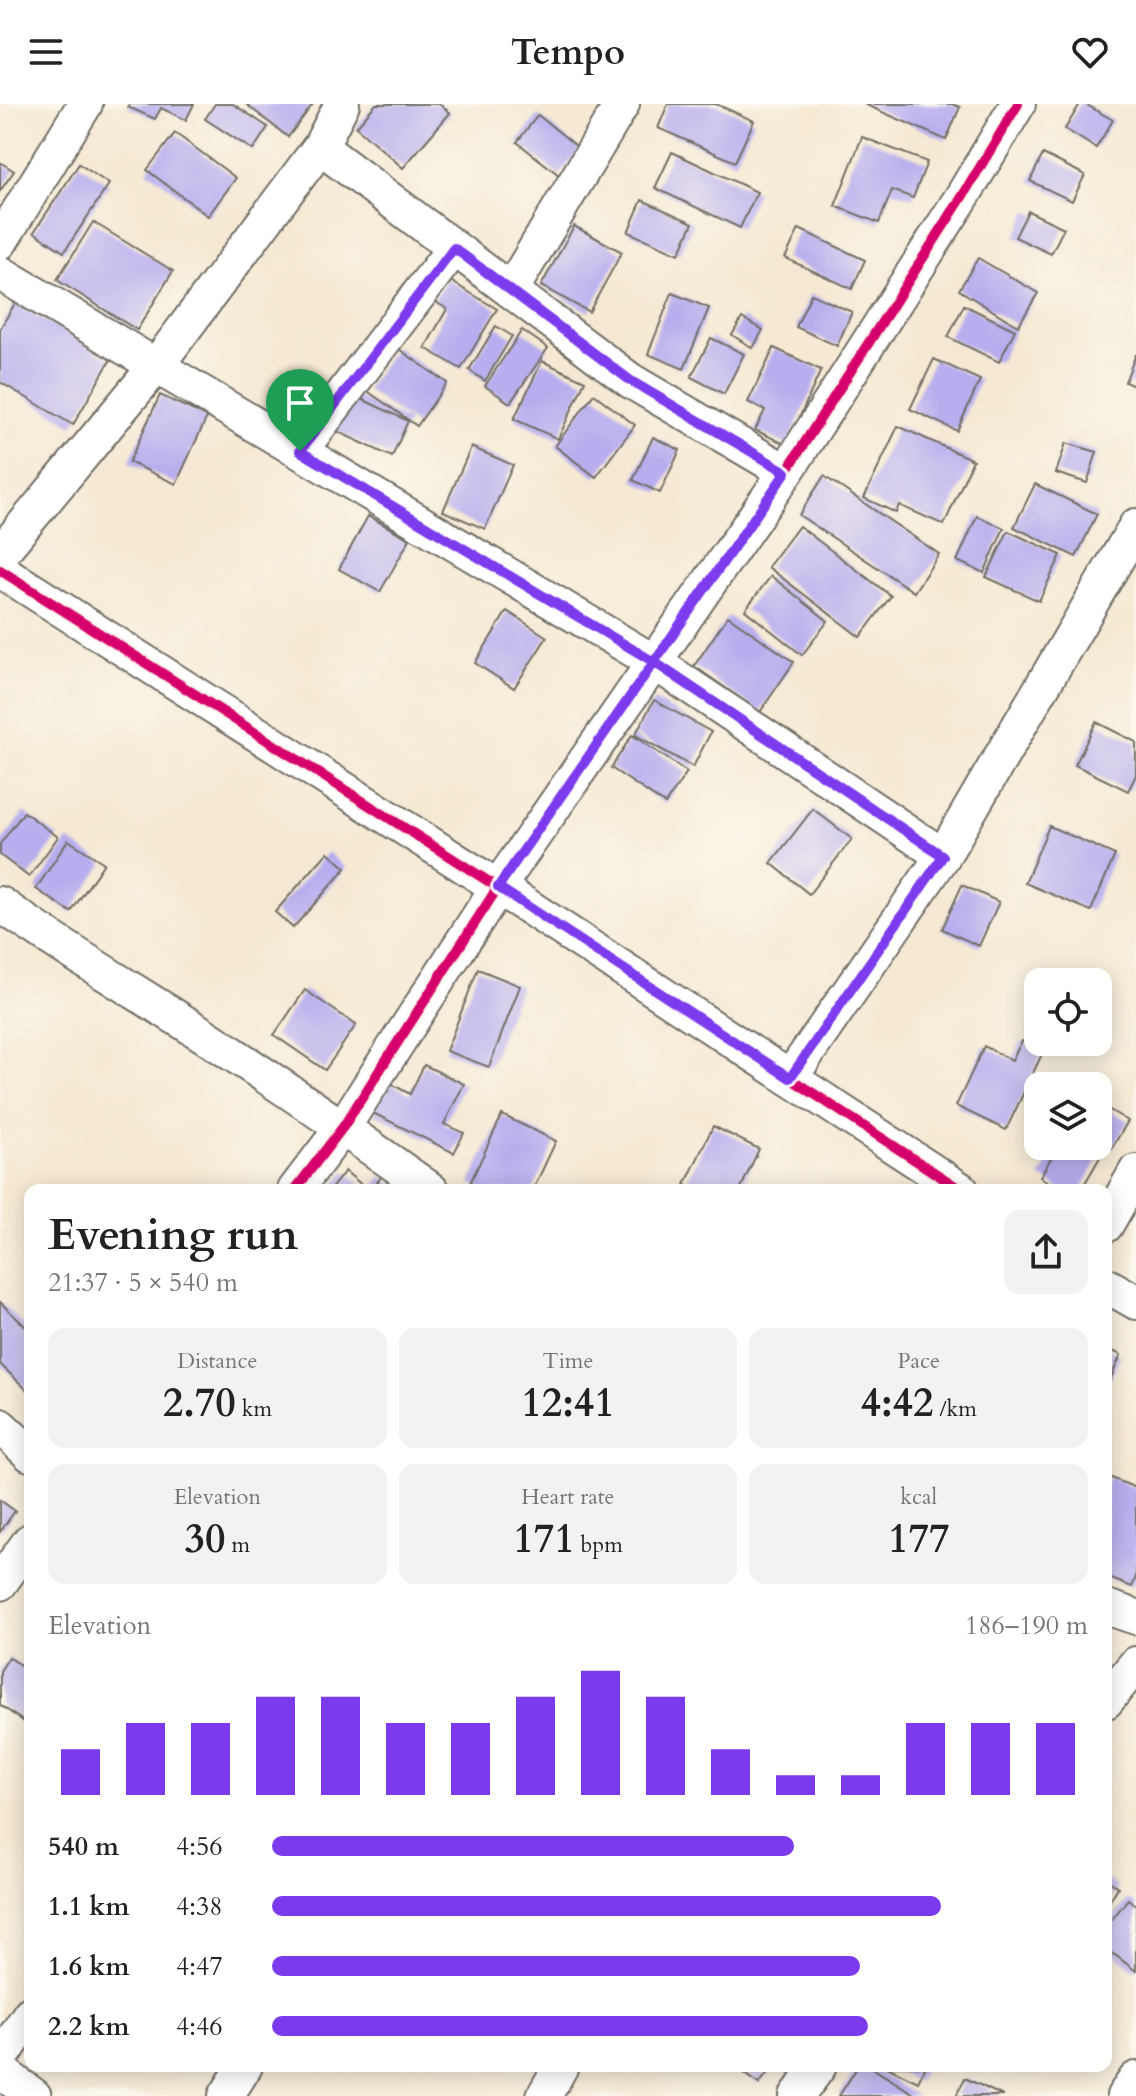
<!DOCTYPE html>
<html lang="en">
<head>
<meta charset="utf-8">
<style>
  :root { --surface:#fff; --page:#f2f2f2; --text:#222; --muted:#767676; --accent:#7c3aed }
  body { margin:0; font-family:Cardo,serif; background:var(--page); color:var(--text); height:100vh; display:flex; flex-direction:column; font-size:30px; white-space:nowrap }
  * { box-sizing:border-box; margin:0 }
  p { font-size:26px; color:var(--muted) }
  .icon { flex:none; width:44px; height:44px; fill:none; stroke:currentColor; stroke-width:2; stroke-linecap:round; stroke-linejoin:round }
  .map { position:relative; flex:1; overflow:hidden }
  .panel { position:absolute; left:24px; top:1080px; width:1088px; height:888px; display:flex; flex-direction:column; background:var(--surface); border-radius:16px; box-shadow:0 4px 20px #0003 }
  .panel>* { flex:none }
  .controls { position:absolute; left:1024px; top:864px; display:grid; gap:16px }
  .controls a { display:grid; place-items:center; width:88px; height:88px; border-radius:16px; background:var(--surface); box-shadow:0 4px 20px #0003; font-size:40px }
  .pin { position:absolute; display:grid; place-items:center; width:68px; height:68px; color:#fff; margin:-82px -34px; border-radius:50% 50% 50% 0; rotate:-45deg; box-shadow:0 0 8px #0007 }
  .pin .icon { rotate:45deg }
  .round { display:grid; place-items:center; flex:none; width:84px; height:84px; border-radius:16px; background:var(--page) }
  .head { display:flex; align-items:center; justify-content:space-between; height:136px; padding:0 24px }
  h1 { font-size:44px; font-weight:800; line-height:60px }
  .metrics { display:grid; grid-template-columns:repeat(3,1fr); gap:12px; height:136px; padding:8px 24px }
  .metrics div { display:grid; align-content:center; border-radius:16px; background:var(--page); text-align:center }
  .metrics b { font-size:40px; font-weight:800 }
  .metrics small { font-size:22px; font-weight:400 }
  .metrics p { font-size:22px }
  .chart { height:224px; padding:16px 24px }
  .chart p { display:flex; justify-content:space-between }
  .chart svg { width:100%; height:144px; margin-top:8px; stroke:var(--accent); stroke-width:6 }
  ul { padding:0 24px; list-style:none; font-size:26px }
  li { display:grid; grid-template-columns:128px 96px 1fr; align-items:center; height:60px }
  li i { height:20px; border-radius:10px; background:var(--accent) }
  header { display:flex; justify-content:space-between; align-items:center; height:104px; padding:0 24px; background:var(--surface); font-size:36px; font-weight:800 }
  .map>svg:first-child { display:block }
</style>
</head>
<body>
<header><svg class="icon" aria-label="menu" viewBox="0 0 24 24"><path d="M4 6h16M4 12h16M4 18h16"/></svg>Tempo<svg class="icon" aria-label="heart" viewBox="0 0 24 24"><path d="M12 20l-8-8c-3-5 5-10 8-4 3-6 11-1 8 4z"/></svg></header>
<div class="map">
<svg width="1136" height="1992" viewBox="0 0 1136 1992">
  <rect width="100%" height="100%" fill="#fbf7ec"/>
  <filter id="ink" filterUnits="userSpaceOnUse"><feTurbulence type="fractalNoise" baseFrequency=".0125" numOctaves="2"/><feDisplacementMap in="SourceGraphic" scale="16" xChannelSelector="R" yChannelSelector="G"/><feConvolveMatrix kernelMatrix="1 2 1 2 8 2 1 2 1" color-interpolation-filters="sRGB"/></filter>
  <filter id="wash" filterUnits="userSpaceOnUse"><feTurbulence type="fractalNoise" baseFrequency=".006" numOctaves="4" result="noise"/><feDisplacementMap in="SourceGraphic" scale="32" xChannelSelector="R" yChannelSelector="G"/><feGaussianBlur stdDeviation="1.8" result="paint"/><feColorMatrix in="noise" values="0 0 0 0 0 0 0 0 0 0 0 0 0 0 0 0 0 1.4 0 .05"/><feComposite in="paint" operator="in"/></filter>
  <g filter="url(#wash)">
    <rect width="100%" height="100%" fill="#f5e9d3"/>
    <g id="blocks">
      <g fill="#b8adee">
        <path d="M129,0H194L186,16L161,4L155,15L128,3Z"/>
        <path d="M215,0H233L268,23L253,46L205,15Z"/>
        <path d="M246,0H313L288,33Z"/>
        <path d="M376,0H440L450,9L403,64L356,23Z"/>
        <path d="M668,0H716L754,17L735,58L658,24Z"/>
        <path d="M864,0H952L960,3L946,36Z"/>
        <path d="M1080,0H1085L1113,16L1096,44L1065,25Z"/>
        <path d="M538,11L580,45L559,71L517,38Z"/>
        <path d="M175,29L236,74L208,112L147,66Z"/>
        <path d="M862,33L927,58L913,94L892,86L879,119L835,102Z"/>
        <path d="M672,48L757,88L740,124L655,84Z"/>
        <path d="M1043,50L1085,71L1072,97L1030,77Z"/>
        <path d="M0,58L14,67L0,87Z"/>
        <path d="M79,60L109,80L64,148L34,128Z"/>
        <path d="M642,96L693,119L679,150L628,128Z"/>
        <path d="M1028,107L1064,124L1051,150L1015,133Z"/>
        <path d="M93,118L173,167L137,226L57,176Z"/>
        <path d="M574,122L622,148L589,208L541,182Z"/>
        <path d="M799,125L865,156L852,185L785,154Z"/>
        <path d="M978,154L1038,189L1018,222L959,186Z"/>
        <path d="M447,175L497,205L461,265L425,244L447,205L434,197Z"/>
        <path d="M672,189L709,204L684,265L648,250Z"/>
        <path d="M811,190L852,208L837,242L796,223Z"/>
        <path d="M15,199L111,255L73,321L0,278V225Z"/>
        <path d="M964,201L1015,226L999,258L948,233Z"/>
        <path d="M742,214L763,226L753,244L732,231Z"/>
        <path d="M496,222L512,232L485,277L469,266Z"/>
        <path d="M522,226L548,244L510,299L485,282Z"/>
        <path d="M711,234L744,250L724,290L691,273Z"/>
        <path d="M396,243L447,279L417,322L366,286Z"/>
        <path d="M774,244L821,266L787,341L755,326L765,306L748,298Z"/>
        <path d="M1136,250V283L1125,278Z"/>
        <path d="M934,255L980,276L957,327L910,305Z"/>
        <path d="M542,257L585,277L558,335L514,315Z"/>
        <path d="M349,289L408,317L392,353L332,325Z"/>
        <path d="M594,290L635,321L596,373L555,342Z"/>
        <path d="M160,291L207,313L176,380L129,358Z"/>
        <path d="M898,322L973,356L944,421L899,401L896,409L864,394Z"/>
        <path d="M653,333L680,346L660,389L633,376Z"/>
        <path d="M1066,339L1097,348L1087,379L1056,369Z"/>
        <path d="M471,343L513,361L485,425L443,407Z"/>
        <path d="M824,372L939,450L914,488L799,411Z"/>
        <path d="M1035,380L1097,410L1076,453L1014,423Z"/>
        <path d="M368,412L410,435L380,488L339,465Z"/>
        <path d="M977,412L1004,424L984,469L957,457Z"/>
        <path d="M799,422L891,492L860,533L768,463Z"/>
        <path d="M1008,427L1061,451L1039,497L986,473Z"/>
        <path d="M771,472L828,517L802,551L745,506Z"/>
        <path d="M507,507L547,533L514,584L475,559Z"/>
        <path d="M728,512L794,558L760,608L694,562Z"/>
        <path d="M654,596L711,628L693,663L635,631Z"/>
        <path d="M1096,618L1136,638V671L1128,687L1075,661Z"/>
        <path d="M632,631L687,668L665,700L611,664Z"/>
        <path d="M813,705L852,735L809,790L771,759Z"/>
        <path d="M24,708L58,733L29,773L0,751V740Z"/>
        <path d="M1049,722L1115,751L1091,807L1025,779Z"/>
        <path d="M68,736L104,759L71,808L36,785Z"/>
        <path d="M328,748L346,764L293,824L275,808Z"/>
        <path d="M962,781L999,798L979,842L942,825Z"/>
        <path d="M478,865L520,882L489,963L446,947Z"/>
        <path d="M1047,869L1070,878H1044Z"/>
        <path d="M305,886L356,921L325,966L274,931Z"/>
        <path d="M1022,937L1043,948L1006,1026L956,1002L984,942L1012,956Z"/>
        <path d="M424,961L464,980L444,1020L464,1029L454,1049L373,1009L388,978L410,990Z"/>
        <path d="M1098,999L1128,1017L1112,1044L1107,1041L1081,1086H1062L1040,1073L1058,1042H1098Z"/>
        <path d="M502,1011L556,1037L533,1086H484L470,1079Z"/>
        <path d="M713,1022L759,1045L740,1086H697L685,1081Z"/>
        <path d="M345,1067L368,1086H330Z"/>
        <path d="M382,1072L398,1086H371Z"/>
        <path d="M0,1198L30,1227V1289L0,1260Z"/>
        <path d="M1106,1244L1121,1251L1106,1285Z"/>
        <path d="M1109,1373L1136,1384V1473L1132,1483L1106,1473V1380Z"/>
        <path d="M0,1396L15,1407L0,1428Z"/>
        <path d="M9,1553L30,1568V1622L0,1601V1567Z"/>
        <path d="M1106,1775L1118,1783L1106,1803Z"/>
        <path d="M1128,1795L1136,1801V1867L1106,1844V1823Z"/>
        <path d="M735,1962H773L759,1980Z"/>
        <path d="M858,1962H869L917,1992H839Z"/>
        <path d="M885,1962H926L918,1978Z"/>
        <path d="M965,1974L1003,1992H956Z"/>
      </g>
    </g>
  </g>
  <g filter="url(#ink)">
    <use href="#blocks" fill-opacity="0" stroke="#726e66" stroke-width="2"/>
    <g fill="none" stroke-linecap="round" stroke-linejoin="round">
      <defs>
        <g id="minor">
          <path d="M320,43L631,277L786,368"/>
          <path d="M0,138L85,0"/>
          <path d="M0,169L654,558L943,752"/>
          <path d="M511,186L622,0"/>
          <path d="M300,347L454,144"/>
          <path d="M0,450L156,262L320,43L342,0"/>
          <path d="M0,466L524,800L961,1086"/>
          <path d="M0,800C68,848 140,890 210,935C285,984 358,1034 431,1086"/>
          <path d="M790,974L943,752L1136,422"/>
          <path d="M295,1086L343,1023L498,783L786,368L962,93L1018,0"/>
          <path d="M1106,1121L1136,1068"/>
          <path d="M1106,1181L1136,1198"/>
          <path d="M0,1322L30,1350"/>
          <path d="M0,1479L30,1437"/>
          <path d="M1106,1503L1136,1513"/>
          <path d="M1106,1597L1136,1560"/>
          <path d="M0,1956L30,1910"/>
          <path d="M0,1967L34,1992"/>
          <path d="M226,1992L245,1962"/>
          <path d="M544,1992L561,1962"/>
          <path d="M797,1992L819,1962"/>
          <path d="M1124,1992L1136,1975"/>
        </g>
      </defs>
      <use href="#minor" stroke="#726e66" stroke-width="38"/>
      <use href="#minor" stroke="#fff" stroke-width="34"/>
      <defs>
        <g id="cycleway">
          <path d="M0,466L524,800L961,1086"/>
          <path d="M295,1086L343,1023L498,783L786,368L962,93L1018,0"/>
        </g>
      </defs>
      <use href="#cycleway" stroke="#fbf7ec" stroke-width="15"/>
      <use href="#cycleway" stroke="#d6006c" stroke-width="10"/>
    </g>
  </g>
  <g fill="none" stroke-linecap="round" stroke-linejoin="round" filter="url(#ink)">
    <defs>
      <path id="route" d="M300,347L654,558L498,783L790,974L943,752L654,558L786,368L631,277L454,144L300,347"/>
    </defs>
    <use href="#route" stroke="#fff" stroke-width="16"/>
    <use href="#route" stroke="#7c3aed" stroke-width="10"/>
  </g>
</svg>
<div class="controls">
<a><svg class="icon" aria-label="locate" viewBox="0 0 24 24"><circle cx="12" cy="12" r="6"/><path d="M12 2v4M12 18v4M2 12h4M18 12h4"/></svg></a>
<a><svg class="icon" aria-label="layers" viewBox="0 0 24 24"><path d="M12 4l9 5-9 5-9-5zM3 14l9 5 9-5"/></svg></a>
</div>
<div class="pin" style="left:300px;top:347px;background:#1e9e55"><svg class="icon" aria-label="arrive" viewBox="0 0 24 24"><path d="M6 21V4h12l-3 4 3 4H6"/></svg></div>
<section class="panel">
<div class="head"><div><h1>Evening run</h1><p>21:37 · 5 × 540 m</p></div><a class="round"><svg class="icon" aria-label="share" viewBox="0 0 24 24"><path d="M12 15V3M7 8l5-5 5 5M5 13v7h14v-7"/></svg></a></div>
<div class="metrics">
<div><p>Distance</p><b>2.70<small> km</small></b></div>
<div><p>Time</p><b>12:41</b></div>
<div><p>Pace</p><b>4:42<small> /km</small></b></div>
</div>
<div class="metrics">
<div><p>Elevation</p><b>30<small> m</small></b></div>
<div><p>Heart rate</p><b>171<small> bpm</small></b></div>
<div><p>kcal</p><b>177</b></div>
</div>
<div class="chart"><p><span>Elevation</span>186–190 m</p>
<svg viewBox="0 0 160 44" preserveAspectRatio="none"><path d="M5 44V30M15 44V22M25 44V22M35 44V14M45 44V14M55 44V22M65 44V22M75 44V14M85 44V6M95 44V14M105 44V30M115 44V38M125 44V38M135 44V22M145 44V22M155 44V22"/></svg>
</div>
<ul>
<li><b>540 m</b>4:56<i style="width:64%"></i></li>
<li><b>1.1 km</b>4:38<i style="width:82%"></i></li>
<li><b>1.6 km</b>4:47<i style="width:72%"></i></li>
<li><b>2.2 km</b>4:46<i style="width:73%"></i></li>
</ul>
</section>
</div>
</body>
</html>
